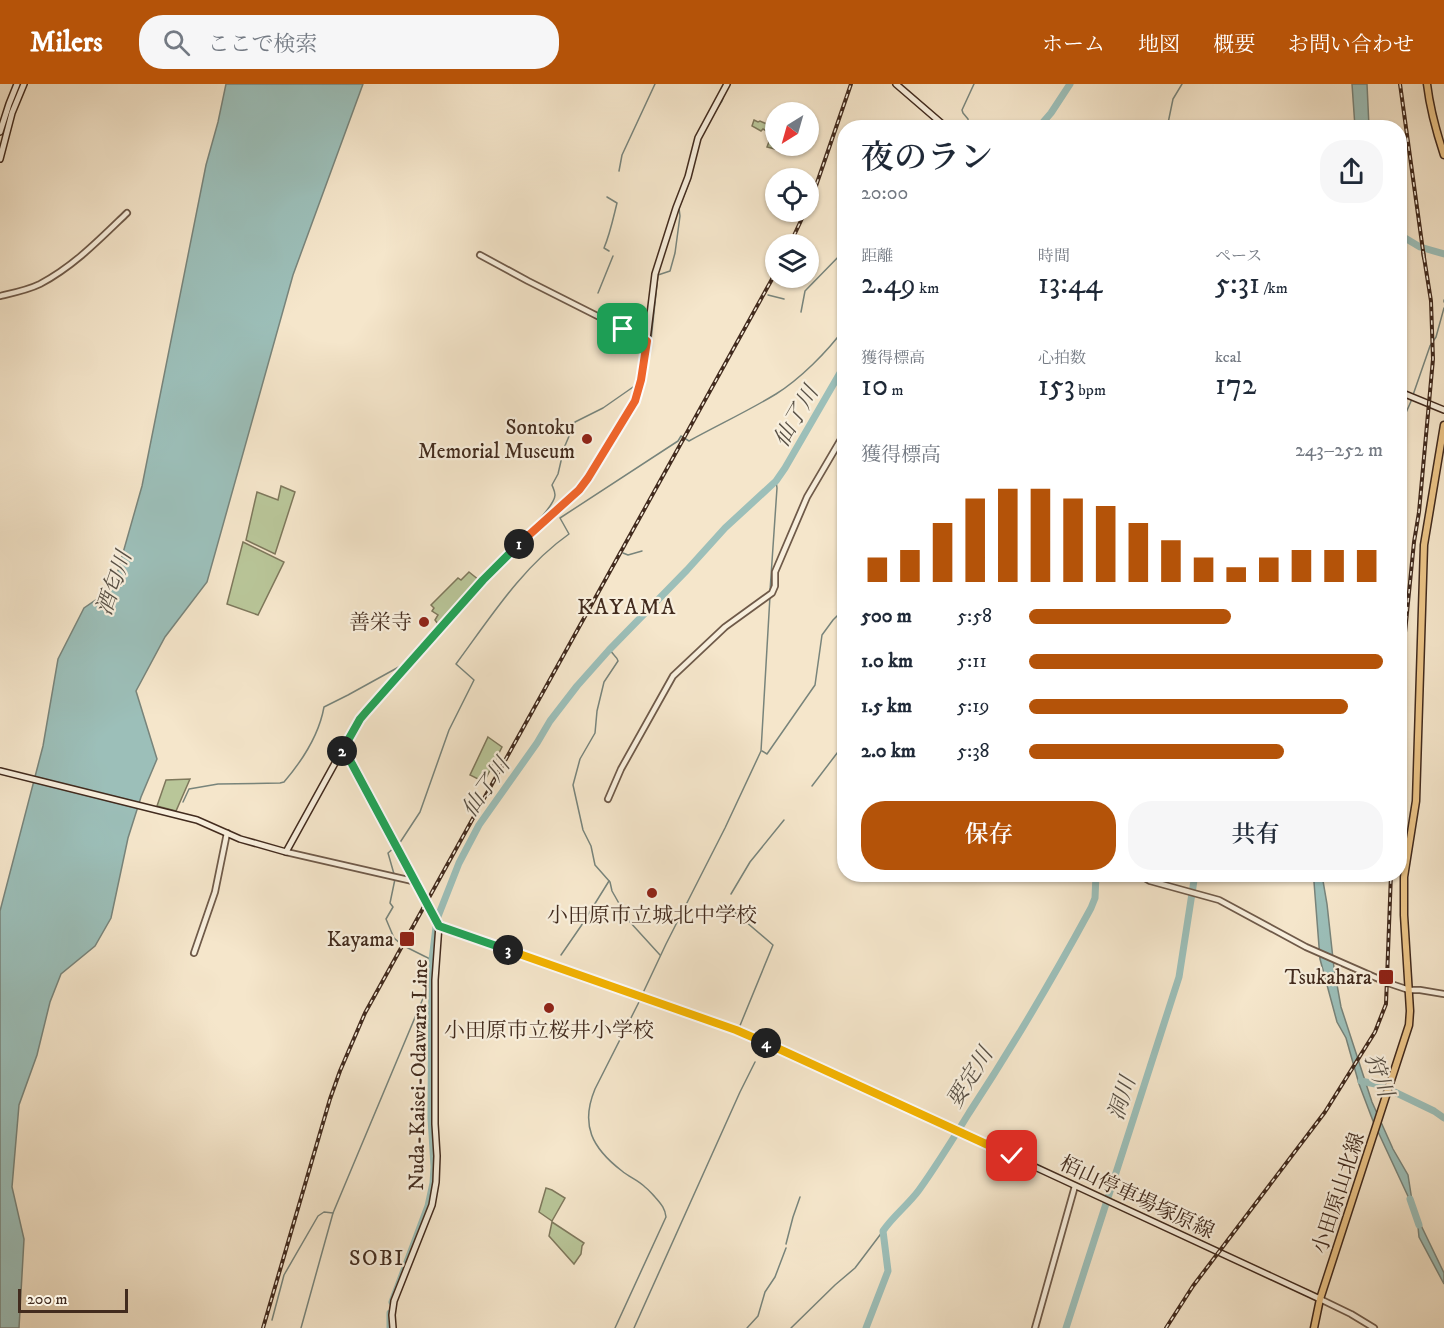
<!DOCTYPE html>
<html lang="ja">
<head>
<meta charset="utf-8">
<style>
  :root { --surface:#fff; --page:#f6f6f7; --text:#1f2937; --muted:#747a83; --accent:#b45309 }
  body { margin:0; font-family:"IM FELL DW Pica","Noto Serif JP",serif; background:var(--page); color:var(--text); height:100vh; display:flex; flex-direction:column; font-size:22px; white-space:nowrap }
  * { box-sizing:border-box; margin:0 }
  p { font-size:20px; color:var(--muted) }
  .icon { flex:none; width:33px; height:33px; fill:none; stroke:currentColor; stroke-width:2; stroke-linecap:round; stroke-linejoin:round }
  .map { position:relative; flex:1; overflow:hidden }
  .sheet { position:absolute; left:837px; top:36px; width:570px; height:762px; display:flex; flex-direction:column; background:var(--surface); border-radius:24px; box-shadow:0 2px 4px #0004 }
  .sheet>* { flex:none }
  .needle { width:39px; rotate:217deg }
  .controls { position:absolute; left:765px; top:18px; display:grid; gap:12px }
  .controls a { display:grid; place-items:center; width:54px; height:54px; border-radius:50%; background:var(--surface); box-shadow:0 2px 4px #0004; font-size:30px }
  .scale { position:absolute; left:18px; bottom:15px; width:110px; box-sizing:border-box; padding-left:6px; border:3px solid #422b1e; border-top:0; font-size:16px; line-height:21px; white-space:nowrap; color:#422b1e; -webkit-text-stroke:4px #f8efdd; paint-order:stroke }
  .pin { position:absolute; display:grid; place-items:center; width:51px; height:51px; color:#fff; margin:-26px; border-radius:12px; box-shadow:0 3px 9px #0006 }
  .km { position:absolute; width:30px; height:30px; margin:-15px; border-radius:50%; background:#222; color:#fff; font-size:16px; line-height:30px; text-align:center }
  .round { display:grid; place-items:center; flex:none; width:63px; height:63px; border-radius:24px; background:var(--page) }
  .overview { display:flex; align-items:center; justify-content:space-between; height:102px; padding:0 24px }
  h1 { font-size:33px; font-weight:600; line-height:45px }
  .figures { display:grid; grid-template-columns:repeat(3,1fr); gap:9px; height:102px; padding:6px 24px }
  .figures div { display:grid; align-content:center }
  .figures b { font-size:30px; font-weight:600 }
  .figures small { font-size:16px; font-weight:400 }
  .figures p { font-size:16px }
  .chart { height:168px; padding:12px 24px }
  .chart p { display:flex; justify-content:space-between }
  .chart svg { width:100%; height:108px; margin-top:6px; stroke:var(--accent); stroke-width:6 }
  .button { display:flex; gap:12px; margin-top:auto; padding:12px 24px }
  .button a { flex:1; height:69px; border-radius:24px; background:var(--accent); color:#fff; font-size:24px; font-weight:600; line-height:69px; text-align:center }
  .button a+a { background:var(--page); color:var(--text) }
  ul { padding:0 24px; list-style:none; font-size:20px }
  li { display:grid; grid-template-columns:96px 72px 1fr; align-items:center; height:45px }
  li i { height:15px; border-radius:8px; background:var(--accent) }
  header { display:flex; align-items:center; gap:36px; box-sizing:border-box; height:84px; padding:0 30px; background:var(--accent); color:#fff }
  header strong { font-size:28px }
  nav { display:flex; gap:33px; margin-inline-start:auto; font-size:21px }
  .search { width:420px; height:54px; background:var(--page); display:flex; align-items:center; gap:15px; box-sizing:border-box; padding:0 21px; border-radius:24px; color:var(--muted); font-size:22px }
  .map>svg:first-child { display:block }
</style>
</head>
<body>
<header>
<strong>Milers</strong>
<div class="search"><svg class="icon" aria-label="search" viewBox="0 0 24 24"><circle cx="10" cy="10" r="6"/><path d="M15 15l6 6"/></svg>ここで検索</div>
<nav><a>ホーム</a><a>地図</a><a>概要</a><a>お問い合わせ</a></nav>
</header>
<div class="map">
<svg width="1444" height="1244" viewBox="0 0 1444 1244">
  <rect width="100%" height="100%" fill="#f5e6cb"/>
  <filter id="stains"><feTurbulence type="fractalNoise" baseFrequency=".00333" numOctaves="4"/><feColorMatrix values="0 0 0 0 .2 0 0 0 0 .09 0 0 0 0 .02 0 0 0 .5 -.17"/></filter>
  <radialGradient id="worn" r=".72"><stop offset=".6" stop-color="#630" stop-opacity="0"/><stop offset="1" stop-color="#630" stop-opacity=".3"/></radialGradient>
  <g fill="#b9c699" stroke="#7e785c" stroke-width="1.5">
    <path d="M754,36L758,38L760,37L775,44L776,62H780L779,66L767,63L772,50L763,45L761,47L752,42Z"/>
    <path d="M281,402L295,408L275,470L246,456L257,408L278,416Z"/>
    <path d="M243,458L284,478L258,531L227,520Z"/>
    <path d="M469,488L479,496L438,540L435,536L438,531L432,527L434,524L431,521L458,494L461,496Z"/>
    <path d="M488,653L502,663L484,698L470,691Z"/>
    <path d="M190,695L176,727L157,722L166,696Z"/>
    <path d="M546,1104L552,1106L565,1114L552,1137L539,1128Z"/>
    <path d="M552,1138L584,1159L582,1162L581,1170L574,1180L549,1152Z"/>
  </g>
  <g fill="#9cbfb9" stroke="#78847b" stroke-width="1.5">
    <path d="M226,0H363L293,191L207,498L165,553L136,607L157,675L141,713L128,754L111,834L95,862L61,890L50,918L37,971L19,1021L12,1103L24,1155L19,1244H0V827L43,662L58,575L84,524L113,504L142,402L206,81L218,38Z"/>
    <path d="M1352,0H1367L1369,43H1355Z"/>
    <path d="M1313,791H1322L1327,820L1334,884L1341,923L1372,1018L1393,1065L1408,1091L1413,1123L1373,1037L1359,1000L1346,954L1337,938L1320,875L1314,798Z"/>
    <path d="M1417,1133L1444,1189V1200L1419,1153Z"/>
  </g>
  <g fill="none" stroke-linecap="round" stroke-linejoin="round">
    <g stroke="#78847b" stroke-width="1.5">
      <path d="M712,32L722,17L725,8"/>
      <path d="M969,44L968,35L963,29L962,26L974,0"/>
      <path d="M1167,44L1173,15L1182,0"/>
      <path d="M619,87L622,71L655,0"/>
      <path d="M607,113L617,119C613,135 610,150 604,164L609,167"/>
      <path d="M598,209L613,172"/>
      <path d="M768,211L784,215"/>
      <path d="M1444,216V218"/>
      <path d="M801,228L805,207L844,167"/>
      <path d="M643,297L650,265L658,191L670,187L675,169L680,132L679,124L690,96L695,75"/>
      <path d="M1413,311L1430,262L1436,253L1444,224"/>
      <path d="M1400,342L1405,331L1412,315"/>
      <path d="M623,469L628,471L642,467"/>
      <path d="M492,484C504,472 555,425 555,411C555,407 553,404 552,401L558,390L564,364L575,338L603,324L636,301"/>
      <path d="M770,507L777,404L776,397"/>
      <path d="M610,565C611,570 617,572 618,577L604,598L597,627L595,649L580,675L573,701L583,746L591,762L595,781L610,798L612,807L629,837L660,871"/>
      <path d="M762,667L767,670L815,601L822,551L833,536L844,525"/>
      <path d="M812,702L844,660"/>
      <path d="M183,718L189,705L218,700L280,699L284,698C302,677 319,651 324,623L348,611L406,579L416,568"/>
      <path d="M399,760L420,728L449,646L474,596L456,580C490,534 522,483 569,450L560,434L678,357L681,352L689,357C718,341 748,327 776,310C800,295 827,268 844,245"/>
      <path d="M394,790L388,769L395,763"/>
      <path d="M395,795L390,819L393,823L386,835L394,854L402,861"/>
      <path d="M731,810L750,778L784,736"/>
      <path d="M732,826L773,861L739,944"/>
      <path d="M406,863L432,876"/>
      <path d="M561,871L581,842L609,797"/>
      <path d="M642,911L666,860L725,744L761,667L770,512"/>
      <path d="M786,1160L793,1133L800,1113"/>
      <path d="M272,1236L284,1191L318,1132L324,1128L333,1129"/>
      <path d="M301,1244L333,1129L429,900L431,899"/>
      <path d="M615,1244L666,1133C665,1124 661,1120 655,1113C652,1110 649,1106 645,1103C638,1096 629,1093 622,1087C592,1064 580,1041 595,1005L640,916"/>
      <path d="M634,1244L740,1008L755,978"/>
      <path d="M747,1244L758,1232L765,1208L775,1193L786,1164"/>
      <path d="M791,1244L835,1201L855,1184L883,1147"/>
    </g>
    <g stroke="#9cbfb9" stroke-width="7">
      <path d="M1038,44L1051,29L1070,0"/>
      <path d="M1400,151L1420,163L1444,170"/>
      <path d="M1361,997L1380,1001L1434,1027L1444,1034"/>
      <path d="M1410,1115L1419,1141"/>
      <path d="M392,1218L428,1122L433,1099L434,1083L431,1034L432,876L437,835L459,779L479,741L537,659L550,637L577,602L609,566L687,486L725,444L776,397L785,384L844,282"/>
      <path d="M390,1244V1229"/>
      <path d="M866,1244L888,1187L883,1147C893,1132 908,1121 919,1106C937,1081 953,1055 969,1029C1013,962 1053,894 1091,824L1095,814L1096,790"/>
      <path d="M1066,1244L1179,893L1195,790"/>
    </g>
    <defs>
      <g id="tertiary">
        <path d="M480,171L528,197L647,257"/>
        <path d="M0,212C13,209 28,206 40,200C74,182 100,155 127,129"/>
        <path d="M627,245L648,246"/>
        <path d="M608,715L621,685L673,592L725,543L772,509L775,502V488L807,413L844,350"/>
        <path d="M286,768L417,798"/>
        <path d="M1138,790L1150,797L1219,816L1306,863L1388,899L1409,906H1420L1444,910"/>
        <path d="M194,869L215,808L227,749"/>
        <path d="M1320,1215L1351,1230L1374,1244"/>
        <path d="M1035,1244L1075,1102"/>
      </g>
      <g id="secondary">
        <path d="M896,0L947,44"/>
        <path d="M0,48L9,20L17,0"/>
        <path d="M0,75L12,29L24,0"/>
        <path d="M1400,308L1444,326"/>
        <path d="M342,667L348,672L352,680L439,841L435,896V1040L437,1072L436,1098L432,1121L394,1217L392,1231L393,1244"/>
        <path d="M0,687L197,736L240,755L286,768L345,661L360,635L483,496L531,448L579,406L633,321L638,309L644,280L655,190L676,124L688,93L698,54L727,0"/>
        <path d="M439,841L736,946L815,981L1320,1215"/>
      </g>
      <g id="primary">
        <path d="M1427,0C1430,25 1436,47 1444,71"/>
        <path d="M1314,1244L1320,1215L1409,941L1410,927L1404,831V793L1416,717L1424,461L1444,341"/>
      </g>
    </defs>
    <use href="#tertiary" stroke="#6f5a49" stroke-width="8"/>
    <use href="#secondary" stroke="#422b1e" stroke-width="8"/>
    <use href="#primary" stroke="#422b1e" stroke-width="9"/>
    <use href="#tertiary" stroke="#f8efdd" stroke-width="4.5"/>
    <use href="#secondary" stroke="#f8efdd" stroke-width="5"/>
    <use href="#primary" stroke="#eac386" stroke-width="6"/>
    <defs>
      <g id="rail">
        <path d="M1400,0L1424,174"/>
        <path d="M808,125L851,0"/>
        <path d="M790,160L805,128"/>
        <path d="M1400,599L1414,458L1419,428L1433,275L1431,217L1423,167"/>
        <path d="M263,1244L330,1015L340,987L365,929L776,188"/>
        <path d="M1166,1244L1193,1202L1325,1028L1375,948L1386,920L1391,790"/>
      </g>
    </defs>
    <use href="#rail" stroke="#422b1e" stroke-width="4"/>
    <use href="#rail" stroke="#f8efdd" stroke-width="1.5" stroke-dasharray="4.5" stroke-linecap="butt"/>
  </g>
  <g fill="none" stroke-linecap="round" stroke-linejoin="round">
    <defs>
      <path id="split-1" d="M519,460L579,406L588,394L635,317L641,296L647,257L623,245"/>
      <path id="split-2" d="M342,667L360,635L366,628L483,496L519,460"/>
      <path id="split-3" d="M342,667L348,672L352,680L439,842L508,866"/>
      <path id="split-4" d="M508,866L736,946L766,959"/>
      <path id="split-5" d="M766,959L1012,1072"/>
    </defs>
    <use href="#split-1" stroke="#fff" stroke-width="12"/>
    <use href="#split-2" stroke="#fff" stroke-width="12"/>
    <use href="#split-3" stroke="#fff" stroke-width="12"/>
    <use href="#split-4" stroke="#fff" stroke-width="12"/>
    <use href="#split-5" stroke="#fff" stroke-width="12"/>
    <use href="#split-1" stroke="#f0652b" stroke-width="8"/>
    <use href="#split-2" stroke="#22a559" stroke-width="8"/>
    <use href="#split-3" stroke="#22a559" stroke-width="8"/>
    <use href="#split-4" stroke="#f5b400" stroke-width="8"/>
    <use href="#split-5" stroke="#f5b400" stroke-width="8"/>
  </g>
  <g fill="#8f2418" stroke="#f8efdd" stroke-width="2">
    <circle cx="587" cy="355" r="6"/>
    <circle cx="424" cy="538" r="6"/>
    <circle cx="652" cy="809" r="6"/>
    <rect x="399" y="847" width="16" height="16" rx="3"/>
    <rect x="1378" y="885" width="16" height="16" rx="3"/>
    <circle cx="549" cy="924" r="6"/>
  </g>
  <g text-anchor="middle" stroke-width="4.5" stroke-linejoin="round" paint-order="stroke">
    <g font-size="21" fill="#422b1e" stroke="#f8efdd" text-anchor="end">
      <text x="575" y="350">Sontoku<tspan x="575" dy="24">Memorial Museum</tspan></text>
      <text x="412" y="545">善栄寺</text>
      <text x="652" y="838" text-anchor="middle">小田原市立城北中学校</text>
      <text x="394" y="862">Kayama</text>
      <text x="1372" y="900">Tsukahara</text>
      <text x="549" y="953" text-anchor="middle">小田原市立桜井小学校</text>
    </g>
    <g font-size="21" fill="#422b1e" stroke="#f8efdd">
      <text transform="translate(418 991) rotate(-89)" y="7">Nuda-Kaisei-Odawara Line</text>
      <text transform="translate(1338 1109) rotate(-72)" y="7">小田原山北線</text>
      <text transform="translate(1137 1113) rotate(25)" y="7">栢山停車場塚原線</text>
    </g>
    <g font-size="22" font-style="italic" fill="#585045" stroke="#f8efdd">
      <text transform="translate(795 332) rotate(-60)" y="8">仙了川</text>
      <text transform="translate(113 499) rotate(-71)" y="8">酒匂川</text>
      <text transform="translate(485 703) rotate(-55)" y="8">仙了川</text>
      <text transform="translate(1380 991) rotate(70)" y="8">狩川</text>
      <text transform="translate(969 993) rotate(-58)" y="8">要定川</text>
      <text transform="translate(1121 1014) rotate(-72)" y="8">洞川</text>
    </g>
    <g font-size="22" letter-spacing="1.5" fill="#422b1e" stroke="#f8efdd">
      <text x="627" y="530">KAYAMA</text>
      <text x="377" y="1181">SOBI</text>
    </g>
  </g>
  <rect width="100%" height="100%" filter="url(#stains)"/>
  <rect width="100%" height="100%" fill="url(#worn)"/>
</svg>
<div class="controls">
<a><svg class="needle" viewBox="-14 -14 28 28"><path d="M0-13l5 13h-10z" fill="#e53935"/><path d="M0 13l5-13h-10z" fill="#747a83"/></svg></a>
<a><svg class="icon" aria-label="locate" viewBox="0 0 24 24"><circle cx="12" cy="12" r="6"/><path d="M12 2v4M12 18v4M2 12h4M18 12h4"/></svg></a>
<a><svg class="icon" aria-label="layers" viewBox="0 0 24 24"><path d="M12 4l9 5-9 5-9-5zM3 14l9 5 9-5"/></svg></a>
</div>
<div class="scale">200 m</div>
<div class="pin" style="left:623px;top:245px;background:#1e9e55"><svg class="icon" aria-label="arrive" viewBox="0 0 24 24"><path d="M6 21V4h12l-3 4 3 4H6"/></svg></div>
<div class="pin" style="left:1012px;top:1072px;background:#d93025"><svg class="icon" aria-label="check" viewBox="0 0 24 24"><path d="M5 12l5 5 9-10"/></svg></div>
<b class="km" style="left:519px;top:460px">1</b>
<b class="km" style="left:342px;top:667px">2</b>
<b class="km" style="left:508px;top:866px">3</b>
<b class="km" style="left:766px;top:959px">4</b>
<section class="sheet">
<div class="overview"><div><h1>夜のラン</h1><p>20:00</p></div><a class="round"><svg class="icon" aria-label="share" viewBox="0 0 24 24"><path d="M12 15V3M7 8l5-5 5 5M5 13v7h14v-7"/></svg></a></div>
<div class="figures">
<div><p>距離</p><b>2.49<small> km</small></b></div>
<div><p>時間</p><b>13:44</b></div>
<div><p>ペース</p><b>5:31<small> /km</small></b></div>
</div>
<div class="figures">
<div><p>獲得標高</p><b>10<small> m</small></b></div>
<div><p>心拍数</p><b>153<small> bpm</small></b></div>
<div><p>kcal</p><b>172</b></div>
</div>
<div class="chart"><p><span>獲得標高</span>243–252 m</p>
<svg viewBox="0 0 160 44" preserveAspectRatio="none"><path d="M5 44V34M15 44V31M25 44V20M35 44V10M45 44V6M55 44V6M65 44V10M75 44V13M85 44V20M95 44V27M105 44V34M115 44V38M125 44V34M135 44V31M145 44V31M155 44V31"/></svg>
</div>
<ul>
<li><b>500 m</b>5:58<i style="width:57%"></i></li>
<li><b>1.0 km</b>5:11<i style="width:100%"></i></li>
<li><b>1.5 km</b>5:19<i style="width:90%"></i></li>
<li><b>2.0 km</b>5:38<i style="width:72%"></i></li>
</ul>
<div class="button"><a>保存</a><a>共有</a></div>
</section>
</div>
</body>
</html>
